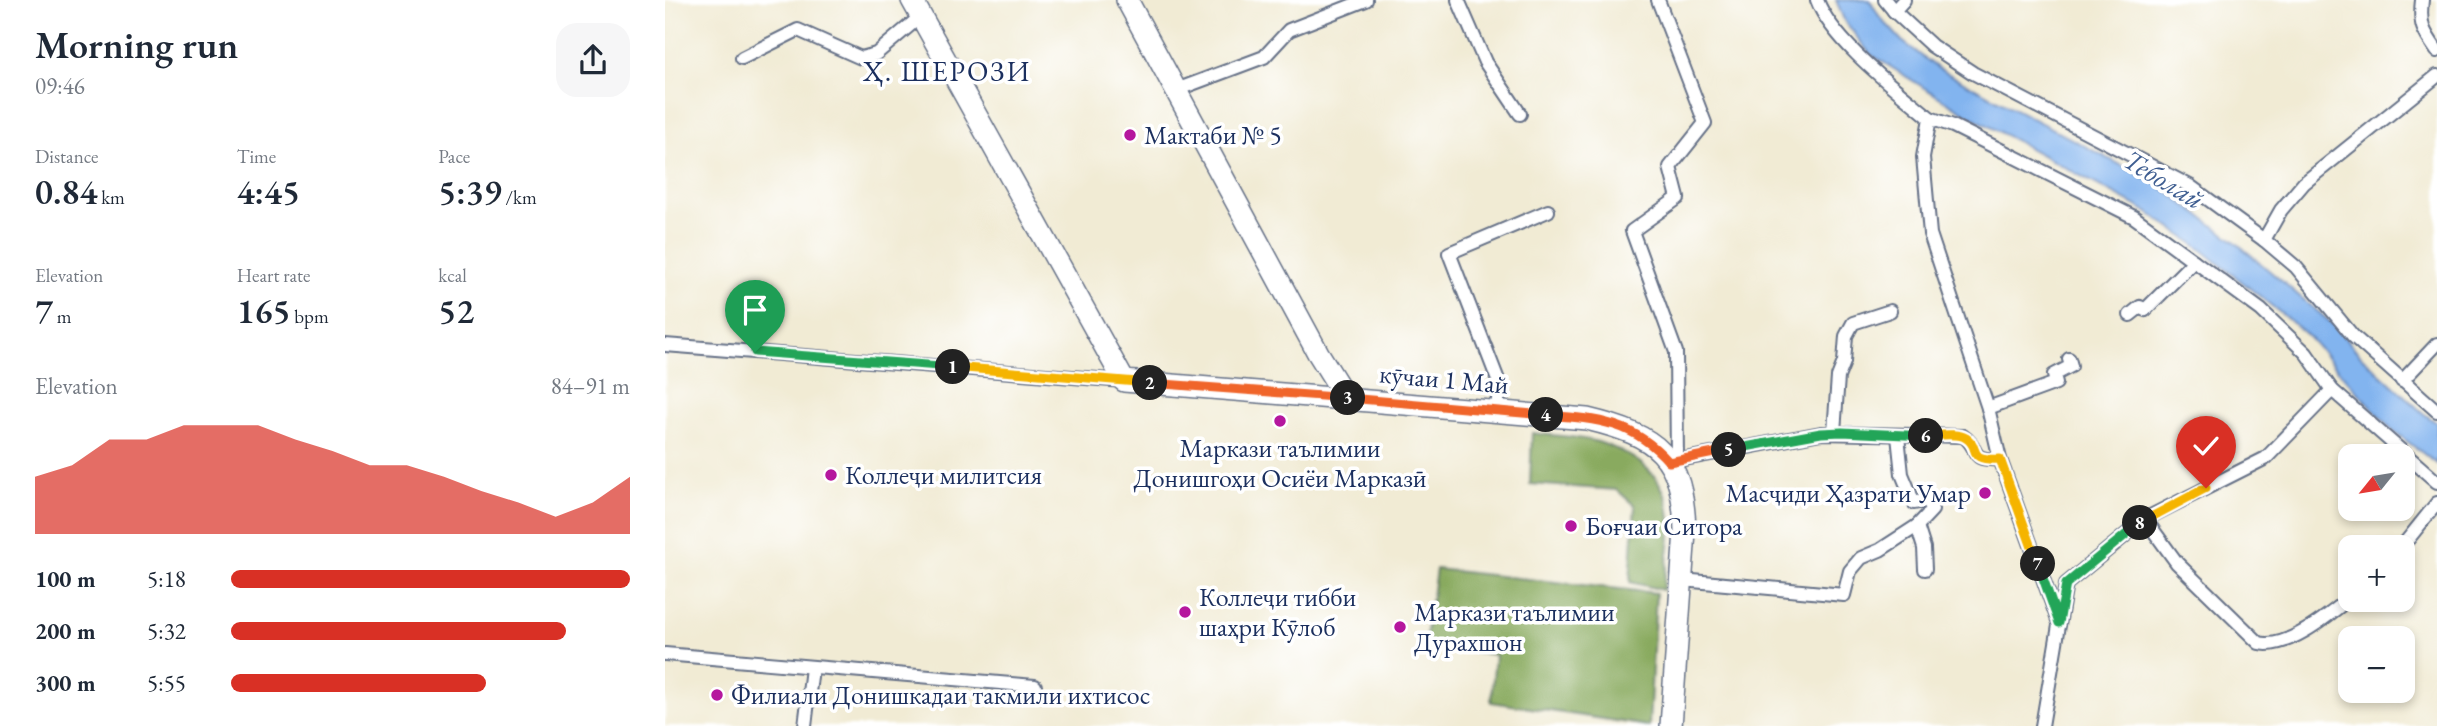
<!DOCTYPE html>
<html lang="en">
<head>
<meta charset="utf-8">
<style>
  :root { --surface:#fff; --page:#f6f6f7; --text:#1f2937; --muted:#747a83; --accent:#d93025 }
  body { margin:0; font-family:"EB Garamond",serif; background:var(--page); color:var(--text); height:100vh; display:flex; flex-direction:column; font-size:26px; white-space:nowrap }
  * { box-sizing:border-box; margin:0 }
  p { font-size:23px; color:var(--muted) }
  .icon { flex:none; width:38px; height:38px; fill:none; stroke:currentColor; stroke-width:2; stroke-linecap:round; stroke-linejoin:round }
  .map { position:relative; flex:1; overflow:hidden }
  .drawer { display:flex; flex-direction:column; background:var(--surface); width:665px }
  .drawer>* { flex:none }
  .needle { width:46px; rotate:240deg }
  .buttons { position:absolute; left:1673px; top:444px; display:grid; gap:14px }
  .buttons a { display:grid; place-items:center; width:77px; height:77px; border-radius:14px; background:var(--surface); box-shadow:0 4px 10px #0003; font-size:35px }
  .pin { position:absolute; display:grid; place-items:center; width:60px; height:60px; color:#fff; margin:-72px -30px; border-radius:50% 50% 50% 0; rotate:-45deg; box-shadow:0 0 7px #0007 }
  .pin .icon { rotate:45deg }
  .km { position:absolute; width:35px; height:35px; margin:-18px; border-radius:50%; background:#222; color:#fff; font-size:19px; line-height:35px; text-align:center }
  .round { display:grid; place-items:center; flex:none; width:74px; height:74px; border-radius:21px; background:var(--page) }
  .head { display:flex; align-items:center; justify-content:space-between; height:119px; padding:0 35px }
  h1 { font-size:38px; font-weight:600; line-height:52px }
  .stats { display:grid; grid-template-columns:repeat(3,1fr); gap:10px; height:119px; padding:7px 35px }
  .stats div { display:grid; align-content:center }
  .stats b { font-size:35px; font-weight:600 }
  .stats small { font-size:19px; font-weight:400 }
  .stats p { font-size:19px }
  .chart { height:196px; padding:14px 35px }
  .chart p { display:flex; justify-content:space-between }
  .chart svg { width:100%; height:126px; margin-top:7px; fill:var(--accent); opacity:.7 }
  ul { padding:0 35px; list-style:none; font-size:23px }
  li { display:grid; grid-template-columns:112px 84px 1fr; align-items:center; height:52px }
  li i { height:18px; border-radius:9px; background:var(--accent) }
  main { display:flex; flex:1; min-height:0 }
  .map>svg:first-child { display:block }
</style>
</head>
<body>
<main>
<section class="drawer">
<div class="head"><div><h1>Morning run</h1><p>09:46</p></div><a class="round"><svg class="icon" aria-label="share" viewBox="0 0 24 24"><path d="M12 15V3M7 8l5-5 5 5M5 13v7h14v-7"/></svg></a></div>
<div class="stats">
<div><p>Distance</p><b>0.84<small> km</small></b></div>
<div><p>Time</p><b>4:45</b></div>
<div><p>Pace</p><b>5:39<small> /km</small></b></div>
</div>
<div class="stats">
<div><p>Elevation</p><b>7<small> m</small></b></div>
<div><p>Heart rate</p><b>165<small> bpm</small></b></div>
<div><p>kcal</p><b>52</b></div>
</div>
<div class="chart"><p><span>Elevation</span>84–91 m</p>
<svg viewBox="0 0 160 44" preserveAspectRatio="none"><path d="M0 44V24L10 20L20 11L30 11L40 6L50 6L60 6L70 11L80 15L90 20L100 20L110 24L120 29L130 33L140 38L150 33L160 24V44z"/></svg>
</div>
<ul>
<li><b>100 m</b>5:18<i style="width:100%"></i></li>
<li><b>200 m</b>5:32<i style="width:84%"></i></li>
<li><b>300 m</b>5:55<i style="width:64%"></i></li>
</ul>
</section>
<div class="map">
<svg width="1772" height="726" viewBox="0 0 1772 726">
  <rect width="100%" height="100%" fill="#fff"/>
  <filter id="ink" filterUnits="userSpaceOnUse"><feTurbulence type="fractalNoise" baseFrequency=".0143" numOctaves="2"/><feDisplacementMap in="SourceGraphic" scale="14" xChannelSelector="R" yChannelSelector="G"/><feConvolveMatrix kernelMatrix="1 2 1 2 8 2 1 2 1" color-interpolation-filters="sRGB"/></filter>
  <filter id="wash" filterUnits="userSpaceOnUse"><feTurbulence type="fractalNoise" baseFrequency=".00686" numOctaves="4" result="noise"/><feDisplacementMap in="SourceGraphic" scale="28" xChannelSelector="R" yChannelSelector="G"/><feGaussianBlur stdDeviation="1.57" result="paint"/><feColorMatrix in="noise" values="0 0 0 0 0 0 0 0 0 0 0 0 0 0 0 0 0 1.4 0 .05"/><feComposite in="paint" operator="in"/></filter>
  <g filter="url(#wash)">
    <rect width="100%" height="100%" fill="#f1ebd4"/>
    <g fill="#89aa5f" stroke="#526c5e" stroke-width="2">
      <path d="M867,433C888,436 915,436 936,443C968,454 999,474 1004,510C1008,535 1001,564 998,590L965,582L970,506L952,490L865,484Z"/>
      <path d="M771,569L991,593L984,726L826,702L830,655L760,644Z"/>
    </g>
    <path fill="#82b4ef" stroke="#4e72a6" stroke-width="2" d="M1171,0H1205L1214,16L1237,41L1274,69L1492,184L1568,240L1671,327L1696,356L1758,413L1772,423V464L1726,429L1639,332L1536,249L1481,211L1303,115L1205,54L1179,20Z"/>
  </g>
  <g filter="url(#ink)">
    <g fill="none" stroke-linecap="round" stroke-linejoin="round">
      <defs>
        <g id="minor">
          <path d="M793,0L820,62L855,114"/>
          <path d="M993,0L1040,123L1005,167L1013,198L967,231L1011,352L1012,461"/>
          <path d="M1152,0C1167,41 1231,89 1265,118L1258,157L1265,234L1323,408L1335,459L1394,623"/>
          <path d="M1220,0L1229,11L1267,46L1308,73L1525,186L1599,240L1631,267L1688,336L1772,411"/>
          <path d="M1757,0C1754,25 1758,31 1772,51"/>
          <path d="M1229,11L1239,0"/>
          <path d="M77,58L133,30L196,58L211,54L256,16"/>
          <path d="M511,90L599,57L624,30L701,0"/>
          <path d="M1265,118L1288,126L1469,217L1596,310L1641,353L1667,390"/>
          <path d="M1599,240L1616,210L1639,183L1772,76"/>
          <path d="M1465,315L1475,307L1480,310L1529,261"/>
          <path d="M0,345L459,381"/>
          <path d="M1737,381L1772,344"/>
          <path d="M1323,408L1391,383L1389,375L1406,366L1404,359"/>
          <path d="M833,411V380L784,253L883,211"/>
          <path d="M1169,432L1173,377L1179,362L1181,336L1188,323L1225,311"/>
          <path d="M1004,462L1156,433L1298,436C1317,449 1301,461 1335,459"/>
          <path d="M1480,519L1512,563L1594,643C1622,650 1664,615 1685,598"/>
          <path d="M1252,526L1259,548L1260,569"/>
          <path d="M1736,548L1772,503"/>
          <path d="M1017,580L1179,595L1185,571L1196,558L1215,550L1252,526L1267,510L1264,500L1249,503L1237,474L1233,436"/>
          <path d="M0,654L370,686"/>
          <path d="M140,726L147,668"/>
          <path d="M1377,726L1401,584L1480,519L1601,458L1667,390L1772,482"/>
        </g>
        <g id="primary">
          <path d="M247,0L459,381L922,419C993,436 1018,455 1020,531L1006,726"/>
          <path d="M462,0L653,353L681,398"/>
        </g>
      </defs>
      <use href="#minor" stroke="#667187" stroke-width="16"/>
      <use href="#primary" stroke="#667187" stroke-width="24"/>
      <use href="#minor" stroke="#fff" stroke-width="12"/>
      <use href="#primary" stroke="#fff" stroke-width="21"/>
    </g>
  </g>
  <g fill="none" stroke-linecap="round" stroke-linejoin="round" filter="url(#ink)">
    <defs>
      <path id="split-1" d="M90,352L288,367"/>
      <path id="split-2" d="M288,367L485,383"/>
      <path id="split-3" d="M485,383L683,398"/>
      <path id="split-4" d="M683,398L881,415"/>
      <path id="split-5" d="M881,415C932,419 968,421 1004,462L1064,450"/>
      <path id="split-6" d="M1064,450L1156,433L1177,432L1261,436"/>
      <path id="split-7" d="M1261,436C1272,436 1292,432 1301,438C1317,447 1299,461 1335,459L1373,564"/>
      <path id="split-8" d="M1373,564L1394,623L1401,584L1475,523"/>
      <path id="split-9" d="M1475,523L1541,488"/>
    </defs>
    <use href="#split-1" stroke="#fff" stroke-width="14"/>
    <use href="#split-2" stroke="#fff" stroke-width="14"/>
    <use href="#split-3" stroke="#fff" stroke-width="14"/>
    <use href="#split-4" stroke="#fff" stroke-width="14"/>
    <use href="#split-5" stroke="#fff" stroke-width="14"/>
    <use href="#split-6" stroke="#fff" stroke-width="14"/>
    <use href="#split-7" stroke="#fff" stroke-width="14"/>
    <use href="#split-8" stroke="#fff" stroke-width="14"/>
    <use href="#split-9" stroke="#fff" stroke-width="14"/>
    <use href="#split-1" stroke="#22a559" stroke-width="9"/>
    <use href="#split-2" stroke="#f5b400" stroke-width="9"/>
    <use href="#split-3" stroke="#f0652b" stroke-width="9"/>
    <use href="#split-4" stroke="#f0652b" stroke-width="9"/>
    <use href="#split-5" stroke="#f0652b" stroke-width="9"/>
    <use href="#split-6" stroke="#22a559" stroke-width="9"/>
    <use href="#split-7" stroke="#f5b400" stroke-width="9"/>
    <use href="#split-8" stroke="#22a559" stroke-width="9"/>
    <use href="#split-9" stroke="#f5b400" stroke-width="9"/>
  </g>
  <g fill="#b5179e" stroke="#fff" stroke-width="2.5">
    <circle cx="465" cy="135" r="7"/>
    <circle cx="615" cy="421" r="7"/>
    <circle cx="166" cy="475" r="7"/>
    <circle cx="1320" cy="493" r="7"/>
    <circle cx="906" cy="526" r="7"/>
    <circle cx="520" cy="612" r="7"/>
    <circle cx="735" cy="627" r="7"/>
    <circle cx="52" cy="695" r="7"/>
  </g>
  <g text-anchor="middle" stroke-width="7" stroke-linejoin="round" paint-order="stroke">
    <g font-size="26" fill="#1b2f5e" stroke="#fff" text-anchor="start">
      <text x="479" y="144">Мактаби № 5</text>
      <text x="615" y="457" text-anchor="middle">Маркази таълимии<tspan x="615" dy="30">Донишгоҳи Осиёи Марказӣ</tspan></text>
      <text x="180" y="484">Коллеҷи милитсия</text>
      <text x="1306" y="502" text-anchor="end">Масҷиди Ҳазрати Умар</text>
      <text x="920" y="535">Боғчаи Ситора</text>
      <text x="534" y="606">Коллеҷи тибби<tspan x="534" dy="30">шаҳри Кӯлоб</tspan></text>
      <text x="749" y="621">Маркази таълимии<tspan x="749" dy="30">Дурахшон</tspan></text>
      <text x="66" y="704">Филиали Донишкадаи такмили ихтисос</text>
    </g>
    <g font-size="26" fill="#1b2f5e" stroke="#fff">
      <text transform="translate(779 379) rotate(5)" y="9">кӯчаи 1 Май</text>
    </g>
    <g font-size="28" letter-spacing="2" fill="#1b2f5e" stroke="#fff">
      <text x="282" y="81">Ҳ. ШЕРОЗИ</text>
    </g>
    <g font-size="28" font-style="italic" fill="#3f5e91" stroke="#fff">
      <text transform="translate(1499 179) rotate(31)" y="10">Теболай</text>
    </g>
  </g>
</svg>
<div class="buttons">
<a><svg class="needle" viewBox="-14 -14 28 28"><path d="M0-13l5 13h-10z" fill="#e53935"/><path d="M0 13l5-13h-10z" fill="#747a83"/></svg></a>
<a>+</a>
<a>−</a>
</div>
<div class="pin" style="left:90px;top:352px;background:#1e9e55"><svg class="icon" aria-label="arrive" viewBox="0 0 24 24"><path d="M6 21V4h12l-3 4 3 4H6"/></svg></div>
<div class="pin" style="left:1541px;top:488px;background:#d93025"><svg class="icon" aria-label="check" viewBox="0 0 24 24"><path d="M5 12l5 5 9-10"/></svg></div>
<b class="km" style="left:288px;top:367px">1</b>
<b class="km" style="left:485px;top:383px">2</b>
<b class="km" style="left:683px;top:398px">3</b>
<b class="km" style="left:881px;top:415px">4</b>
<b class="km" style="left:1064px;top:450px">5</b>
<b class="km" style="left:1261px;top:436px">6</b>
<b class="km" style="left:1373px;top:564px">7</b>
<b class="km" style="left:1475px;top:523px">8</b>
</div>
</main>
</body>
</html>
